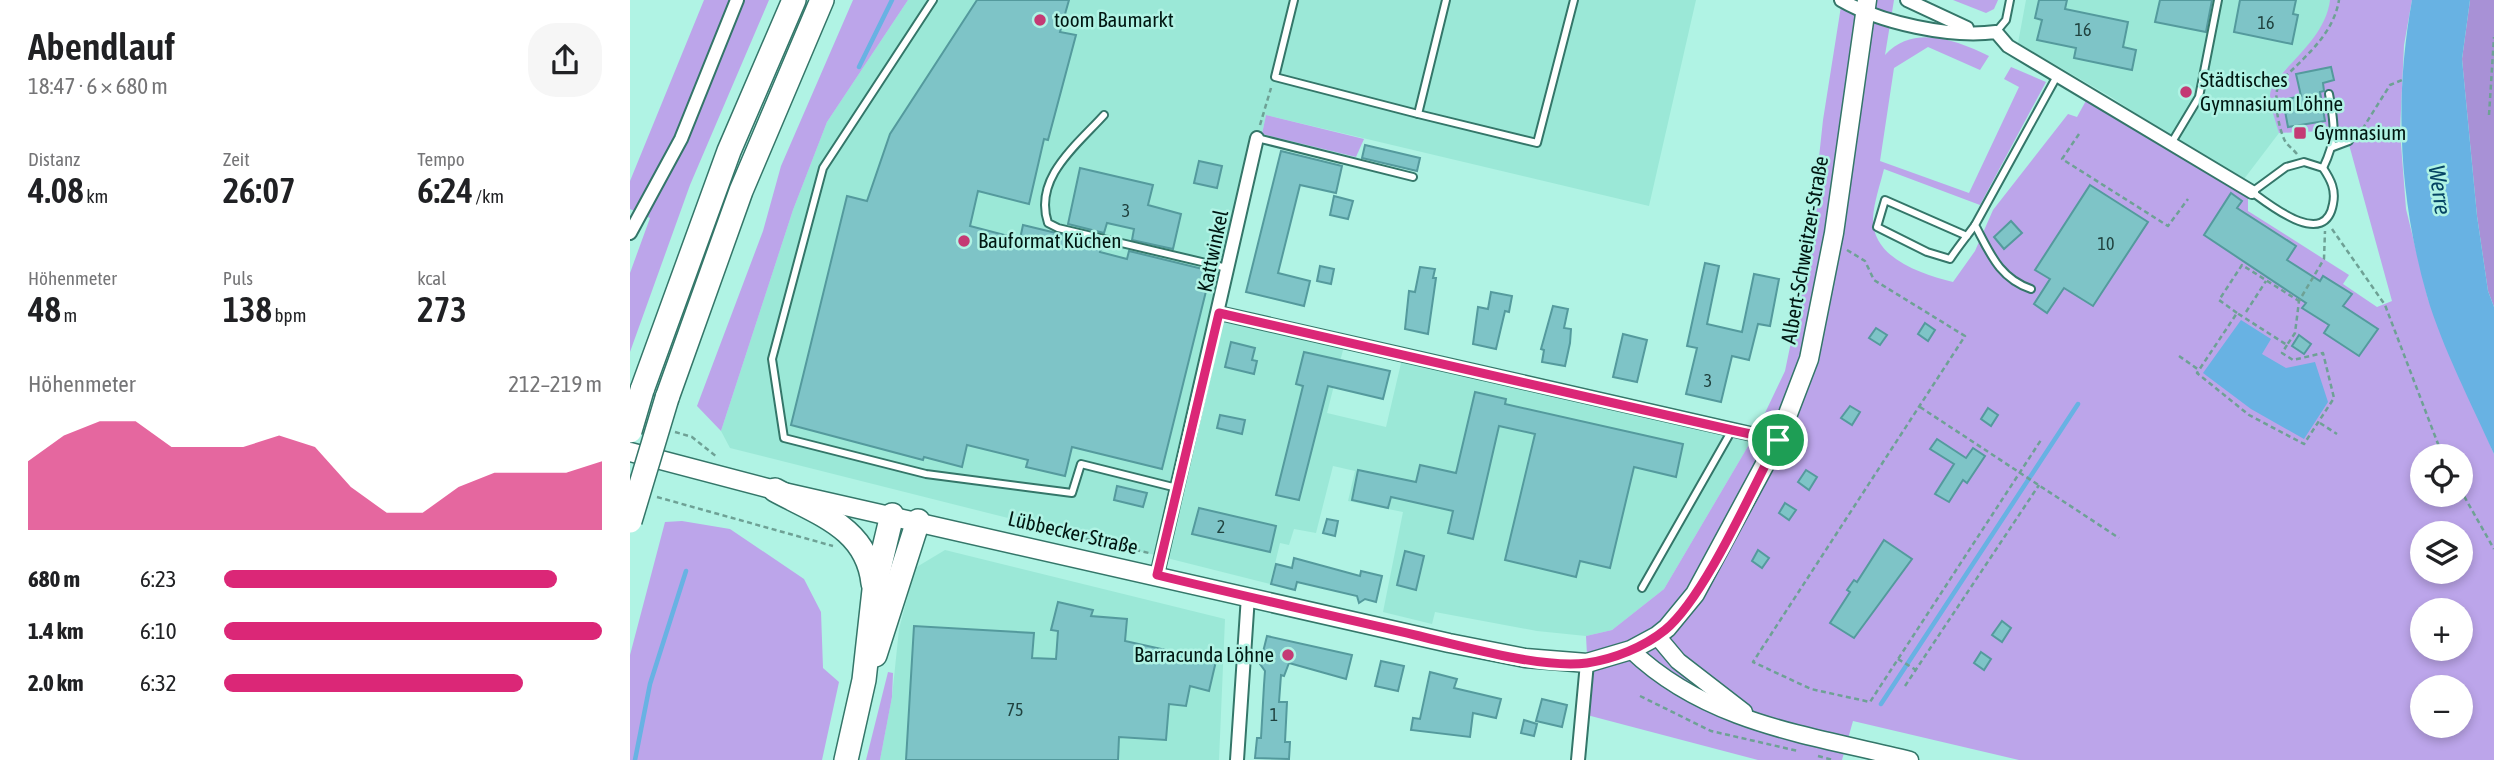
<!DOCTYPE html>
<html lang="de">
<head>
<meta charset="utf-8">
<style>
  :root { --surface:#fff; --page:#f6f6f6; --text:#202124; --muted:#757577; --accent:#db2777 }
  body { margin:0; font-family:"Asap Condensed",sans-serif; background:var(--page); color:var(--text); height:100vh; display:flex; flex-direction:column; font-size:26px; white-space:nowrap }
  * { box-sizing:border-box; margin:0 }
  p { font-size:23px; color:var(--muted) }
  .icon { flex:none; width:38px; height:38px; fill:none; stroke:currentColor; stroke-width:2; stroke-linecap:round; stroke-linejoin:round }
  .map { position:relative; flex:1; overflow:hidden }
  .sheet { display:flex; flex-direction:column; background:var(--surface); width:630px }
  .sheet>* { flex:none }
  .controls { position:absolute; left:1780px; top:444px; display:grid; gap:14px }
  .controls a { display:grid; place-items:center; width:63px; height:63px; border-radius:50%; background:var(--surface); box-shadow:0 4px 10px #0003; font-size:35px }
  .pin { position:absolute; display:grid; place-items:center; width:60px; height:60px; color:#fff; margin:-30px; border:4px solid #fff; border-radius:50%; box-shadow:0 2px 7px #0007 }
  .round { display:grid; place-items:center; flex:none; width:74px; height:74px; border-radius:28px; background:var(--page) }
  .summary { display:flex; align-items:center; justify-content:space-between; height:119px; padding:0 28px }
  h1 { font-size:38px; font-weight:600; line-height:52px }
  .metrics { display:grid; grid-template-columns:repeat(3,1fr); gap:10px; height:119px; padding:7px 28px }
  .metrics div { display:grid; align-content:center }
  .metrics b { font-size:35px; font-weight:600 }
  .metrics small { font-size:19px; font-weight:400 }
  .metrics p { font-size:19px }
  .chart { height:196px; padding:14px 28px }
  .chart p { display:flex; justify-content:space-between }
  .chart svg { width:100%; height:126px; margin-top:7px; fill:var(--accent); opacity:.7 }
  ul { padding:0 28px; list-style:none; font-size:23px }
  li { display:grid; grid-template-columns:112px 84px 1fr; align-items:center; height:52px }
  li i { height:18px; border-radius:9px; background:var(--accent) }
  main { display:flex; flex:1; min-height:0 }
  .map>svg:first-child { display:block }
</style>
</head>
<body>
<main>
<section class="sheet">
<div class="summary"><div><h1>Abendlauf</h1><p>18:47 · 6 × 680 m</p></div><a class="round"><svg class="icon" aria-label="share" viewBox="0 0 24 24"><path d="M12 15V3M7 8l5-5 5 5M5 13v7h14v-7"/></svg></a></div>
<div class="metrics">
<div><p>Distanz</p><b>4.08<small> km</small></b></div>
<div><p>Zeit</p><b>26:07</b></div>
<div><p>Tempo</p><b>6:24<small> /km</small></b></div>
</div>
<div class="metrics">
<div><p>Höhenmeter</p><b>48<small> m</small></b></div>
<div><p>Puls</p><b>138<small> bpm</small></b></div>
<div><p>kcal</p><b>273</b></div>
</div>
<div class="chart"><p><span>Höhenmeter</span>212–219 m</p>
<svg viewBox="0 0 160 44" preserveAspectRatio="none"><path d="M0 44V20L10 11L20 6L30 6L40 15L50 15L60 15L70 11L80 15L90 29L100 38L110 38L120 29L130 24L140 24L150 24L160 20V44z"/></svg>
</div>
<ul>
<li><b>680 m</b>6:23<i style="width:88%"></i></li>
<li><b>1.4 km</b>6:10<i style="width:100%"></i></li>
<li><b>2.0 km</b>6:32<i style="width:79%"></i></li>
</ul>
</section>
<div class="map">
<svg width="1864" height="760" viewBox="0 0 1864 760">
  <rect width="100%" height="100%" fill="#b0f3e4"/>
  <g fill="#9be8d7">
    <path d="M278,0H1066L1019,206L636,115L632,134L626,133L585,315L714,346L697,413L756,427L772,359L1124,436L1034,589L982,630L956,636L907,631L805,612L802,624L753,612L773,512L718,501L725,471L703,466L686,533L664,529L659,545L650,543L640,584L100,448L91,431L163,210L197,122Z"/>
    <path d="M1396,0H1700L1699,13L1684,42L1644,81L1640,96L1649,133L1611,183L1481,97L1388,43Z"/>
    <path d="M315,550L595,619L589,760H250L262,697L269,629L285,568Z"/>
  </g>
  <g fill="#bca5ea" fill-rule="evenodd">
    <path d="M74,0H139L60,185L0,352V273L20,218L0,209V181Z"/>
    <path d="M223,0H278L197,122L163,210L91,431L67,406L133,231L151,166Z"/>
    <path d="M1212,0H1264L1255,55C1283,24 1326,40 1359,56L1350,70L1298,47L1264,68L1250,161L1339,193L1389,87L1374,79L1381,67L1416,82L1350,205L1254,169C1250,185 1244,202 1243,218C1242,259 1292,274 1323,282L1345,251L1363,210L1438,114L1447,117L1463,88L1611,183L1606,191L1618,198V211L1719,275L1713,284L1747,307L1762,301L1715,130L1649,133C1646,122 1640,107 1640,95C1641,73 1695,44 1700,0H1782L1774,45L1770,131L1776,209L1798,299L1864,454V760H1389L1223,721L1212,760H1128L957,715L959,693L956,636L982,630L1034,589L1124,436L1155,371L1178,260L1193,120ZM1792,457H1830V495H1792ZM1792,534H1830V572H1792ZM1792,611H1830V649H1792ZM1792,688H1830V726H1792Z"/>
    <path d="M1323,0H1368L1364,9L1356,13Z"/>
    <path d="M636,115L734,139L726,157L632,134Z"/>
    <path d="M52,521L100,529L174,579L191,612L193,668L209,682L192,760H0V655L35,522Z"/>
    <path d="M258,672L263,673L262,697L250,760H236Z"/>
  </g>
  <path fill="#a891d6" d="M1840,0H1864V307L1858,291L1847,216L1832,59Z"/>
  <g fill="#68b2e3">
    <path d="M1782,0H1840L1832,59L1847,216L1858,291L1864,307V454C1842,405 1812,347 1797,296C1769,198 1764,100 1782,0Z"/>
    <path d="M1611,320L1641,339L1632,354L1656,368L1685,362L1698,402L1674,439L1621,409L1573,373Z"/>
  </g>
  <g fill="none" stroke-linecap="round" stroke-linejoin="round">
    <g stroke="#68b2e3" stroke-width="4.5">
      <path d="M229,67L262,0"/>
      <path d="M1251,704L1448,404"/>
      <path d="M5,760L20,684L56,571"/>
    </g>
  </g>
  <g fill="#7ec4c7" stroke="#549a9d" stroke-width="2">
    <path d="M347,0H439L430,32L446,35L418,140L414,139L399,204L348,191L340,226L390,239L393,225L472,244L470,252L497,259L499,251L581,271L532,469L442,447L435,476L396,467L398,460L337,445L332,467L294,457L293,460L161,425L217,196L237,201L260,134Z"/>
    <path d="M1409,0H1437L1435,9L1498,22L1493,47L1506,50L1502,70L1444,58L1446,48L1407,40L1412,20L1405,18Z"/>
    <path d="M1530,0H1582L1576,32L1525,22Z"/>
    <path d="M1610,0H1666L1663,14L1668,15L1662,44L1604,32Z"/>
    <path d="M1701,67L1704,80L1693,83L1694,91L1690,92L1695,121L1658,127L1653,100L1671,96L1666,74Z"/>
    <path d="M735,145L790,158L787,171L732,158Z"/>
    <path d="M651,151L712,166L706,193L670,185L648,273L680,281L674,306L616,292Z"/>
    <path d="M569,161L592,166L587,188L564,183Z"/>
    <path d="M450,168L523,185L518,205L551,214L543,249L502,240L504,229L477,223L474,233L438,224Z"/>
    <path d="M1460,185L1518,222L1463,306L1434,288L1417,313L1404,304L1420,279L1405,270Z"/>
    <path d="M1601,193L1612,201L1607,208L1666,246L1657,260L1690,281L1693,276L1722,294L1713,306L1748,329L1729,356L1694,333L1699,325L1672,308L1676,303L1574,235Z"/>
    <path d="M704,196L723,201L718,219L700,215Z"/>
    <path d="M1381,221L1392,233L1374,249L1364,237Z"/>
    <path d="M1075,263L1089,266L1077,324L1112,332L1124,274L1149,279L1140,326L1128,324L1119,360L1102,356L1091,402L1056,394L1067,348L1057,346Z"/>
    <path d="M690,266L704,269L701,284L687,281Z"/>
    <path d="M790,267L805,269L803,278H806L798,334L775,329L779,291L785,292Z"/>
    <path d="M861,292L882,296L879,312L875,311L866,349L843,344L848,307L858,309Z"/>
    <path d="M923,306L938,309L934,328L941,329L940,343L935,366L912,362L914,350L911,349Z"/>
    <path d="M1295,323L1305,330L1298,341L1288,334Z"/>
    <path d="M1246,328L1257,335L1250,345L1239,338Z"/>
    <path d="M993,334L1017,340L1007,382L983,377Z"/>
    <path d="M1669,335L1681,344L1674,354L1662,346Z"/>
    <path d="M601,342L625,348L622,360L627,361L624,374L595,367Z"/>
    <path d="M674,352L760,371L753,399L698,386L669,500L646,495L673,386L666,384Z"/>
    <path d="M845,392L876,399L875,404L1053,444L1046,477L1004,467L980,568L950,561L946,577L875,560L905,434L869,426L843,539L818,533L823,511L761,497L758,508L722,500L728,470L786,482L790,465L826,473Z"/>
    <path d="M1220,406L1230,412L1222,425L1211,418Z"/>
    <path d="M1358,408L1368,415L1361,426L1351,419Z"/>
    <path d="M590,415L615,420L612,434L587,428Z"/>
    <path d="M1307,439L1336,458L1343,448L1355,456L1337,483L1333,480L1319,502L1305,494L1324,464L1300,449Z"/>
    <path d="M1176,470L1187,477L1179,490L1168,482Z"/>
    <path d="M487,486L517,493L513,507L484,500Z"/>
    <path d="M1155,503L1166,510L1159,520L1149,513Z"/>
    <path d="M569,508L646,526L640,552L562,534Z"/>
    <path d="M697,519L708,521L705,536L693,533Z"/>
    <path d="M1254,540L1282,559L1224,638L1200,623L1220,592L1217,590L1224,580L1227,582Z"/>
    <path d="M1128,550L1139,558L1132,568L1122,561Z"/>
    <path d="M775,551L794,556L786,590L767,585Z"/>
    <path d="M664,558L730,576L731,571L752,576L746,602L735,599L729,603L727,596L667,582L665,590L641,584L646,564L662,568Z"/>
    <path d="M428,602L463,610L461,616L497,619L495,641L586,661L579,691L560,686L556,706L539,704L536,740L489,737L488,760H276L284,626L404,633L402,658L426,659L428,631L421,630Z"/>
    <path d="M1372,621L1381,628L1372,642L1362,635Z"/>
    <path d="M637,636L722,655L716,679L659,663L654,676L651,675L649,702H657L655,742H660L659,759L625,758L627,738H631L634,685L635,671L630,664Z"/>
    <path d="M1351,652L1361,659L1354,670L1344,663Z"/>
    <path d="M751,661L774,666L768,691L745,686Z"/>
    <path d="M800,672L827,679L824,688L871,699L866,718L843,713L840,737L781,730L783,718L790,719Z"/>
    <path d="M912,699L937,705L932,727L906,721Z"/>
    <path d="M894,720L907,724L904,736L891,733Z"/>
  </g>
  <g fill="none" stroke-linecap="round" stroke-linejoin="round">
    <defs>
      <g id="service">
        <path d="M303,0L193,168L142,359L154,438L296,474L442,493L451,464L547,488"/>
        <path d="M664,0L645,77L788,114"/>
        <path d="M816,0L788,114L907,143L944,0"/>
        <path d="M1366,32L1376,20L1380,0"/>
        <path d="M474,115C447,145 403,178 418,223L428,228L597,268"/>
        <path d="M627,138L783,177"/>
        <path d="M1542,142L1569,97L1588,0"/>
        <path d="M1703,147L1719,141"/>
        <path d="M1674,162L1693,168C1701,180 1706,190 1703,204C1695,249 1641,206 1622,192L1656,167Z"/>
        <path d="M1693,168C1707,139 1705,125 1699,94"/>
        <path d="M1337,236L1255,200L1247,227L1297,252L1320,259C1328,247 1337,236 1345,225"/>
        <path d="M1401,289C1369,278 1360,253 1345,225L1427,76"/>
        <path d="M1012,588L1102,430"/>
      </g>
      <g id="minor">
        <path d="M1211,0C1251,23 1320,38 1366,32L1378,46L1622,192"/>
        <path d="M1277,0L1337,28"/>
        <path d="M0,233L51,139L107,0"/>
        <path d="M589,313L1148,440"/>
        <path d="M527,575L627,138"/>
        <path d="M607,760L618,596"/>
        <path d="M948,760L957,663"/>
      </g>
      <g id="tertiary">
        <path d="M1027,636L1048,661L1114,712"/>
        <path d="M1001,650C1078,724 1180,735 1280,760"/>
      </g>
      <path id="secondary" d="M0,452L145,490L819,643L895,658L957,663L1001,650L1027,636L1037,628L1065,594L1148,440L1179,359L1204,233L1237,0"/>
      <g id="motorway">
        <path d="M12,390L99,151L164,0"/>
        <path d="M37,398L111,191L192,0"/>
        <path d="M145,490C189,514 237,528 243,583"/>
        <path d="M245,655L288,521"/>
        <path d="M216,760L234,680L244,590L262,515"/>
      </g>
    </defs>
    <use href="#service" stroke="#347669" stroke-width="10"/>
    <use href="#minor" stroke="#347669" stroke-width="16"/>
    <use href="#tertiary" stroke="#347669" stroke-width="19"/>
    <use href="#secondary" stroke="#347669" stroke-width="21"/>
    <use href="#motorway" stroke="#347669" stroke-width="26"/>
    <g stroke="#6ea195" stroke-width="2.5" stroke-dasharray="5 3.5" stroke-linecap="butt">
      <path d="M1859,115L1864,37"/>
      <path d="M630,125L641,88"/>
      <path d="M1449,134L1432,159L1538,226L1558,199"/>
      <path d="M1728,136L1760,85L1772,80"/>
      <path d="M1667,154C1663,149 1658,146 1655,141C1648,127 1643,97 1649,83C1673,58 1703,36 1709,0"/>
      <path d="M1702,229L1755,305L1813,457"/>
      <path d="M1217,250L1235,261L1244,280L1335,336L1123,662L1181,689L1240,702L1411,440"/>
      <path d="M1616,312L1636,281"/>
      <path d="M1607,313L1589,300L1612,265L1669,301"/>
      <path d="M1657,345L1652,353L1663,360L1693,353L1704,398L1674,444L1619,415L1567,373L1607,313L1657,345L1665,333L1669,301L1694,259L1695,231"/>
      <path d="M1549,356L1569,370"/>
      <path d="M1290,407L1489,538"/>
      <path d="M1690,423L1707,434"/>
      <path d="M45,432L62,437L87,457"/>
      <path d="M1830,489L1864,549"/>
      <path d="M27,497L203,546"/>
      <path d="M447,540L457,539L519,553"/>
      <path d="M1268,659L1286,670"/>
      <path d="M1275,686L1409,485"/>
      <path d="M1010,696L1081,731L1168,751"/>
      <path d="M1188,756L1203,760"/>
    </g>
    <use href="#service" stroke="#fff" stroke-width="6"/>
    <use href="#minor" stroke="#fff" stroke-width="12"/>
    <use href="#tertiary" stroke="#fff" stroke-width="16"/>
    <use href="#secondary" stroke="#fff" stroke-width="18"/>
    <use href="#motorway" stroke="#fff" stroke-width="23"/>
    <defs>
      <g id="motorway-bridge">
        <path d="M0,431L12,390"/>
        <path d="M0,521L37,398"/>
      </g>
    </defs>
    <use href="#motorway-bridge" stroke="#347669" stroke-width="26" stroke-linecap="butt"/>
    <use href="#motorway-bridge" stroke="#fff" stroke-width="23"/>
  </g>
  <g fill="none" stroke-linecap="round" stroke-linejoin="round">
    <defs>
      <path id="route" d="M589,313L1102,430L1148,440C1122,489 1075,597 1035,630C1014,647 984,659 957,663C911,669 832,646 785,635C699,615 613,596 527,575Z"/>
    </defs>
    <use href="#route" stroke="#fff" stroke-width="14"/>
    <use href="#route" stroke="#db2777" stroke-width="9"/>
  </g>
  <g fill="#c43a74" stroke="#b0f3e4" stroke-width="2.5">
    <circle cx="410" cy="20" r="7"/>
    <circle cx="1556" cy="92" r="7"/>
    <rect x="1663" y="126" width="14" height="14" rx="3.5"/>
    <circle cx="334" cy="241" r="7"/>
    <circle cx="658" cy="655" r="7"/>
  </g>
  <g text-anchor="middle" stroke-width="5" stroke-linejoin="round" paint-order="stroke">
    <g font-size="18" fill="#20423f">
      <text x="1636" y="29">16</text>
      <text x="1453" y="36">16</text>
      <text x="496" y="217">3</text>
      <text x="1476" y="250">10</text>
      <text x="1078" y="387">3</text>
      <text x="591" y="533">2</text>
      <text x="385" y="716">75</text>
      <text x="644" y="721">1</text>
    </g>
    <g font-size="21" fill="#001712" stroke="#b0f3e4" text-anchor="start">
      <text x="424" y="27">toom Baumarkt</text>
      <text x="1570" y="87">Städtisches<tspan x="1570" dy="24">Gymnasium Löhne</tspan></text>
      <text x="1684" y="140">Gymnasium</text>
      <text x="348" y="248">Bauformat Küchen</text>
      <text x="644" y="662" text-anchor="end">Barracunda Löhne</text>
    </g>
    <g font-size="21" fill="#001712" stroke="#b0f3e4">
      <text transform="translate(1175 250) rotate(-80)" y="7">Albert-Schweitzer-Straße</text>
      <text transform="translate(583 251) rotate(-78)" y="7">Kattwinkel</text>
      <text transform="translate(443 533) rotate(13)" y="7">Lübbecker Straße</text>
    </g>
    <g font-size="23" font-style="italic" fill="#064464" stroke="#b0f3e4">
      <text transform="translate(1810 190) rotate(82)" y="8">Werre</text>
    </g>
  </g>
</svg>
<div class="controls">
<a><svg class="icon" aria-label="locate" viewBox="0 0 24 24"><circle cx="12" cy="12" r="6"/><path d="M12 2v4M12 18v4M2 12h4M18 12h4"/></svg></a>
<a><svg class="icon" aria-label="layers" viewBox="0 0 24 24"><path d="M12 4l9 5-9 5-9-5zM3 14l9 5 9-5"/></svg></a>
<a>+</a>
<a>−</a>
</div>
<div class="pin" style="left:1148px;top:440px;background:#1e9e55"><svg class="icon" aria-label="arrive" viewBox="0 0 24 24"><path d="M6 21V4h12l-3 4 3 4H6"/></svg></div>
</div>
</main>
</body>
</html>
